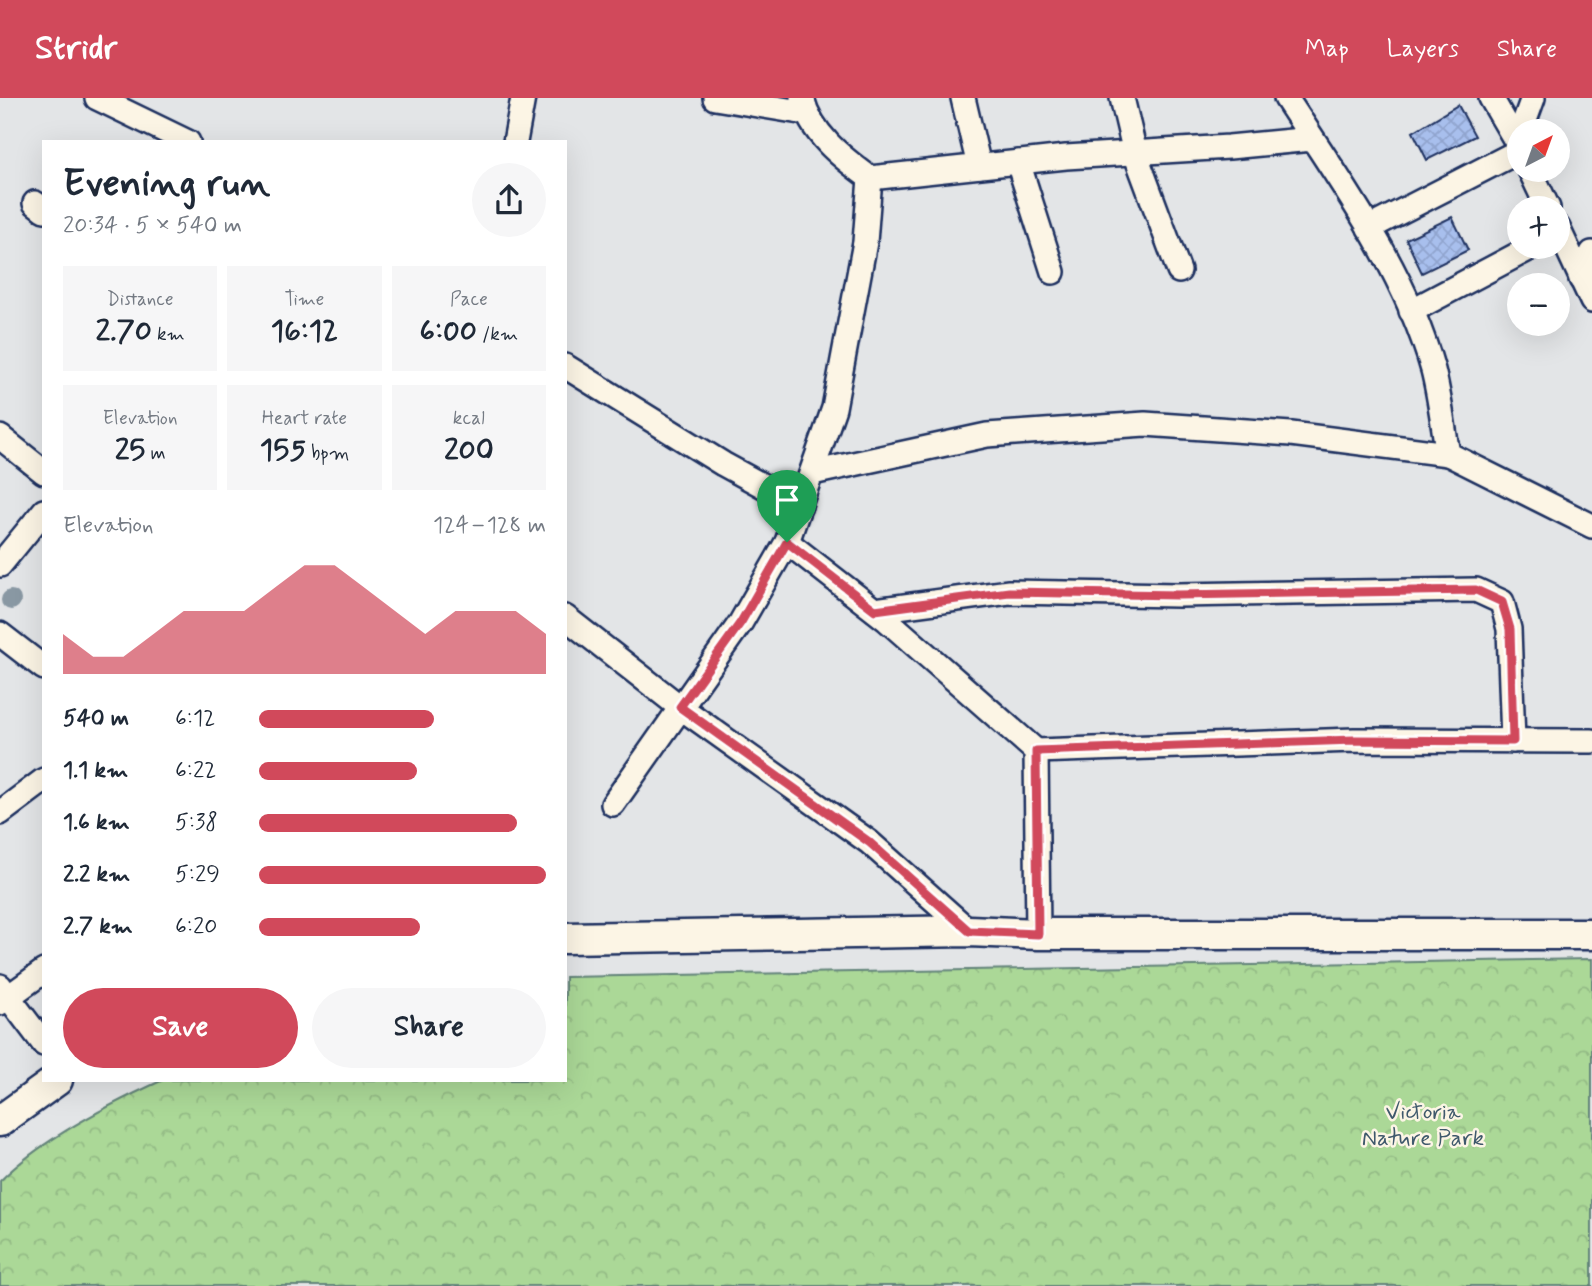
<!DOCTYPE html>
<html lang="en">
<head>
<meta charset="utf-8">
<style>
  :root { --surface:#fff; --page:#f6f6f7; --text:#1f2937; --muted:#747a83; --accent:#d1495b }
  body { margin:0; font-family:Mynerve,sans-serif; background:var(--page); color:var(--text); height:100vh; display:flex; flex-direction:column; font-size:26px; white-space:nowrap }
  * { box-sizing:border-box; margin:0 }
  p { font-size:23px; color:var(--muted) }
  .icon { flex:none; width:38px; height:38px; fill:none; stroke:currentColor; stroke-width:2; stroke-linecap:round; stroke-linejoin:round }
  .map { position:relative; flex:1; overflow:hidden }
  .side { position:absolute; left:42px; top:42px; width:525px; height:942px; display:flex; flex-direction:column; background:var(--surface); border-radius:0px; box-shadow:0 7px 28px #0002 }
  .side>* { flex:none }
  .needle { width:46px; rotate:41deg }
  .buttons { position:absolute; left:1507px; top:21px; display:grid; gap:14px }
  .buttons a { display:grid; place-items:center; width:63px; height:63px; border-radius:50%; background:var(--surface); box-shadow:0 7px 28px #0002; font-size:35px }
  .pin { position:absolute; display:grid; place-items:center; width:60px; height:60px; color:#fff; margin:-72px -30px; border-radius:50% 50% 50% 0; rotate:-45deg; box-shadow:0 0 7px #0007 }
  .pin .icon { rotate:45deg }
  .round { display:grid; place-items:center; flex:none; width:74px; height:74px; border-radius:37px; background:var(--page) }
  .summary { display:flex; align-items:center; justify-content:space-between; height:119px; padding:0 21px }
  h1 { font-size:38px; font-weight:800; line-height:52px }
  .metrics { display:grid; grid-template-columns:repeat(3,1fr); gap:10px; height:119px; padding:7px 21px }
  .metrics div { display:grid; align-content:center; border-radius:0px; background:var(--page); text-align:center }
  .metrics b { font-size:30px; font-weight:800 }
  .metrics small { font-size:19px; font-weight:400 }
  .metrics p { font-size:19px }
  .chart { height:196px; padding:14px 21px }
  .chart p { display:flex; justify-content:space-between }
  .chart svg { width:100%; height:126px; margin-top:7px; fill:var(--accent); opacity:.7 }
  .cta { display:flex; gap:14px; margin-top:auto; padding:14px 21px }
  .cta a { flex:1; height:80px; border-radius:42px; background:var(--accent); color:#fff; font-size:28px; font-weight:800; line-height:80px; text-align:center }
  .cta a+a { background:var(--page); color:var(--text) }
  ul { padding:0 21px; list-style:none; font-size:23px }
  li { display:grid; grid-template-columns:112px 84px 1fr; align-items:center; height:52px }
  li i { height:18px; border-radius:9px; background:var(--accent) }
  header { display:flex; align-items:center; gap:42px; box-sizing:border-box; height:98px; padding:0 35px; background:var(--accent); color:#fff }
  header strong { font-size:33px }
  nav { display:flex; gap:38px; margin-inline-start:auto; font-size:24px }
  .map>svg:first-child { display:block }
</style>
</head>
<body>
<header>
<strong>Stridr</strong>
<nav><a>Map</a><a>Layers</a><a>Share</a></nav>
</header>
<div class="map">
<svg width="1592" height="1188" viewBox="0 0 1592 1188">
  <defs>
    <pattern id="forest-crowns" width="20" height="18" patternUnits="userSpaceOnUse" patternTransform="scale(1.75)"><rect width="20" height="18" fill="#abd897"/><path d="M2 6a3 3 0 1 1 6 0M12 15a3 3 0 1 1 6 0" fill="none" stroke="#93ba85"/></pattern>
    <pattern id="building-cross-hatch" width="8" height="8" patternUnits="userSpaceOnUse" patternTransform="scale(1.75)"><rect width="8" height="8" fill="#a8bfed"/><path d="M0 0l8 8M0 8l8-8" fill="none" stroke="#90a4ce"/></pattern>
  </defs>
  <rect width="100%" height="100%" fill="#e3e5e7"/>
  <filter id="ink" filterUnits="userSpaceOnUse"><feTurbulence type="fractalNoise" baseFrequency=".0143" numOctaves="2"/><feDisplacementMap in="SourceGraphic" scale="14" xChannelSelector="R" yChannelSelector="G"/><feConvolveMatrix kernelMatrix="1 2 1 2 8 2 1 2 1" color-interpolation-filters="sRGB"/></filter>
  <g filter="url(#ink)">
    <path fill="url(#forest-crowns)" stroke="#63847a" stroke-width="2" d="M1592,861V1188H0V1083C41,1042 110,1006 163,982H565V879Z"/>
    <g fill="url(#building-cross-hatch)" stroke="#1b2f5e" stroke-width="2">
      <path d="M1458,7L1475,38L1427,62L1413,34Z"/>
      <path d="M1452,119L1468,152L1422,175L1406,141Z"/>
    </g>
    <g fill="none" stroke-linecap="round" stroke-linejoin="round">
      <defs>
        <g id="minor">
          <path d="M97,0L188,44"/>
          <path d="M715,0L806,15"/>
          <path d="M963,0L979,68"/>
          <path d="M1122,0L1135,55L1179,173"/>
          <path d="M1286,0C1342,86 1405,172 1433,272C1440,299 1443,329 1448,356L1592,428"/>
          <path d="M1491,0L1519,48"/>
          <path d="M1521,33L1533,0"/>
          <path d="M515,44L523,0"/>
          <path d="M1018,64L1053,174"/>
          <path d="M1530,72L1548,110"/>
          <path d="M870,80L1066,59L1229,49L1312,41"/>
          <path d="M35,105L44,112"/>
          <path d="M1369,130L1519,53"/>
          <path d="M1558,130L1592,203"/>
          <path d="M1581,181L1592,155"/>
          <path d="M1411,213L1532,149"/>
          <path d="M565,268L723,366L800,408"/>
          <path d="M0,339L44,374"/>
          <path d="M812,375L987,337L1145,326L1291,336L1448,356"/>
          <path d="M787,444L887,522L1036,653L1038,836"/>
          <path d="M0,467L44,413"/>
          <path d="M875,512L1009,494L1178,497L1476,492L1502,504L1509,531L1513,643"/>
          <path d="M565,519L680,609L869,744L969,833"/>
          <path d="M0,536L44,570"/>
          <path d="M1036,653L1354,642L1592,643"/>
          <path d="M613,706L741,524L787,444L834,310L865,144L870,80C841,59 811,36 802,0"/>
          <path d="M0,715L44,682"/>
          <path d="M0,888L44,946"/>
          <path d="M0,905L44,873"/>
        </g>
        <g id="tertiary">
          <path d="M565,840L969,833L1038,836H1592"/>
          <path d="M0,1023L57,982"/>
        </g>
      </defs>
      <use href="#minor" stroke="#1b2f5e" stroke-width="28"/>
      <use href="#tertiary" stroke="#1b2f5e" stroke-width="35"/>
      <use href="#minor" stroke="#fcf5e5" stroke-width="23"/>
      <use href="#tertiary" stroke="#fcf5e5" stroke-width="30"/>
    </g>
    <circle fill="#8998a3" cx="11" cy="502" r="10"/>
  </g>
  <g fill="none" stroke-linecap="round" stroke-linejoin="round" filter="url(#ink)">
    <defs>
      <path id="route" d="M787,444L875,512L1009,494L1178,497L1476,492L1502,504L1510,531L1513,643L1354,642L1036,653L1038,836L969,833L869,744L680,609L741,524Z"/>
    </defs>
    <use href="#route" stroke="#fff" stroke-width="14"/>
    <use href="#route" stroke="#d1495b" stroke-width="9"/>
  </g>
  <g text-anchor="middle" stroke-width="5" stroke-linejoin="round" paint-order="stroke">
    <g font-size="23" fill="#3f596c" stroke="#fcf5e5">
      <text x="1423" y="1021">Victoria<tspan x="1423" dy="26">Nature Park</tspan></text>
    </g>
  </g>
</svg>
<div class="buttons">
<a><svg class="needle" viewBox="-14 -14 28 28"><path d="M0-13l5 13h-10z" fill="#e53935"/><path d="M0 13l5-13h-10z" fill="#747a83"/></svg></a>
<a>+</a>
<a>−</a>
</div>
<div class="pin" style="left:787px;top:444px;background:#1e9e55"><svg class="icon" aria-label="arrive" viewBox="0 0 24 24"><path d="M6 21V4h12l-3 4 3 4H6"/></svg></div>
<section class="side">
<div class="summary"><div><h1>Evening run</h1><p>20:34 · 5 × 540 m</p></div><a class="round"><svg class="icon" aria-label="share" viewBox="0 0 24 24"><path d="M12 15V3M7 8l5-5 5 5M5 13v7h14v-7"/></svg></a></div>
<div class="metrics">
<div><p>Distance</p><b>2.70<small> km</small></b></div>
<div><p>Time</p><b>16:12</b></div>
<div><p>Pace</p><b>6:00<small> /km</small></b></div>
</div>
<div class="metrics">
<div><p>Elevation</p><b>25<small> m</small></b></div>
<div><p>Heart rate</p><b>155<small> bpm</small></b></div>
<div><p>kcal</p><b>200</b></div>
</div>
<div class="chart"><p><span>Elevation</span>124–128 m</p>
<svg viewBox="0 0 160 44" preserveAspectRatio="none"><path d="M0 44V30L10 38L20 38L30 30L40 22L50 22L60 22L70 14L80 6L90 6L100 14L110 22L120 30L130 22L140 22L150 22L160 30V44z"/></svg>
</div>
<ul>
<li><b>540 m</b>6:12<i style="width:61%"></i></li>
<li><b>1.1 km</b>6:22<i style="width:55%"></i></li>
<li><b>1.6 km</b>5:38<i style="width:90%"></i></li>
<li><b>2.2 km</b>5:29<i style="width:100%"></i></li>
<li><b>2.7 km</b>6:20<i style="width:56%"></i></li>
</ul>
<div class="cta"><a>Save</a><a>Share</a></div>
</section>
</div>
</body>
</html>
